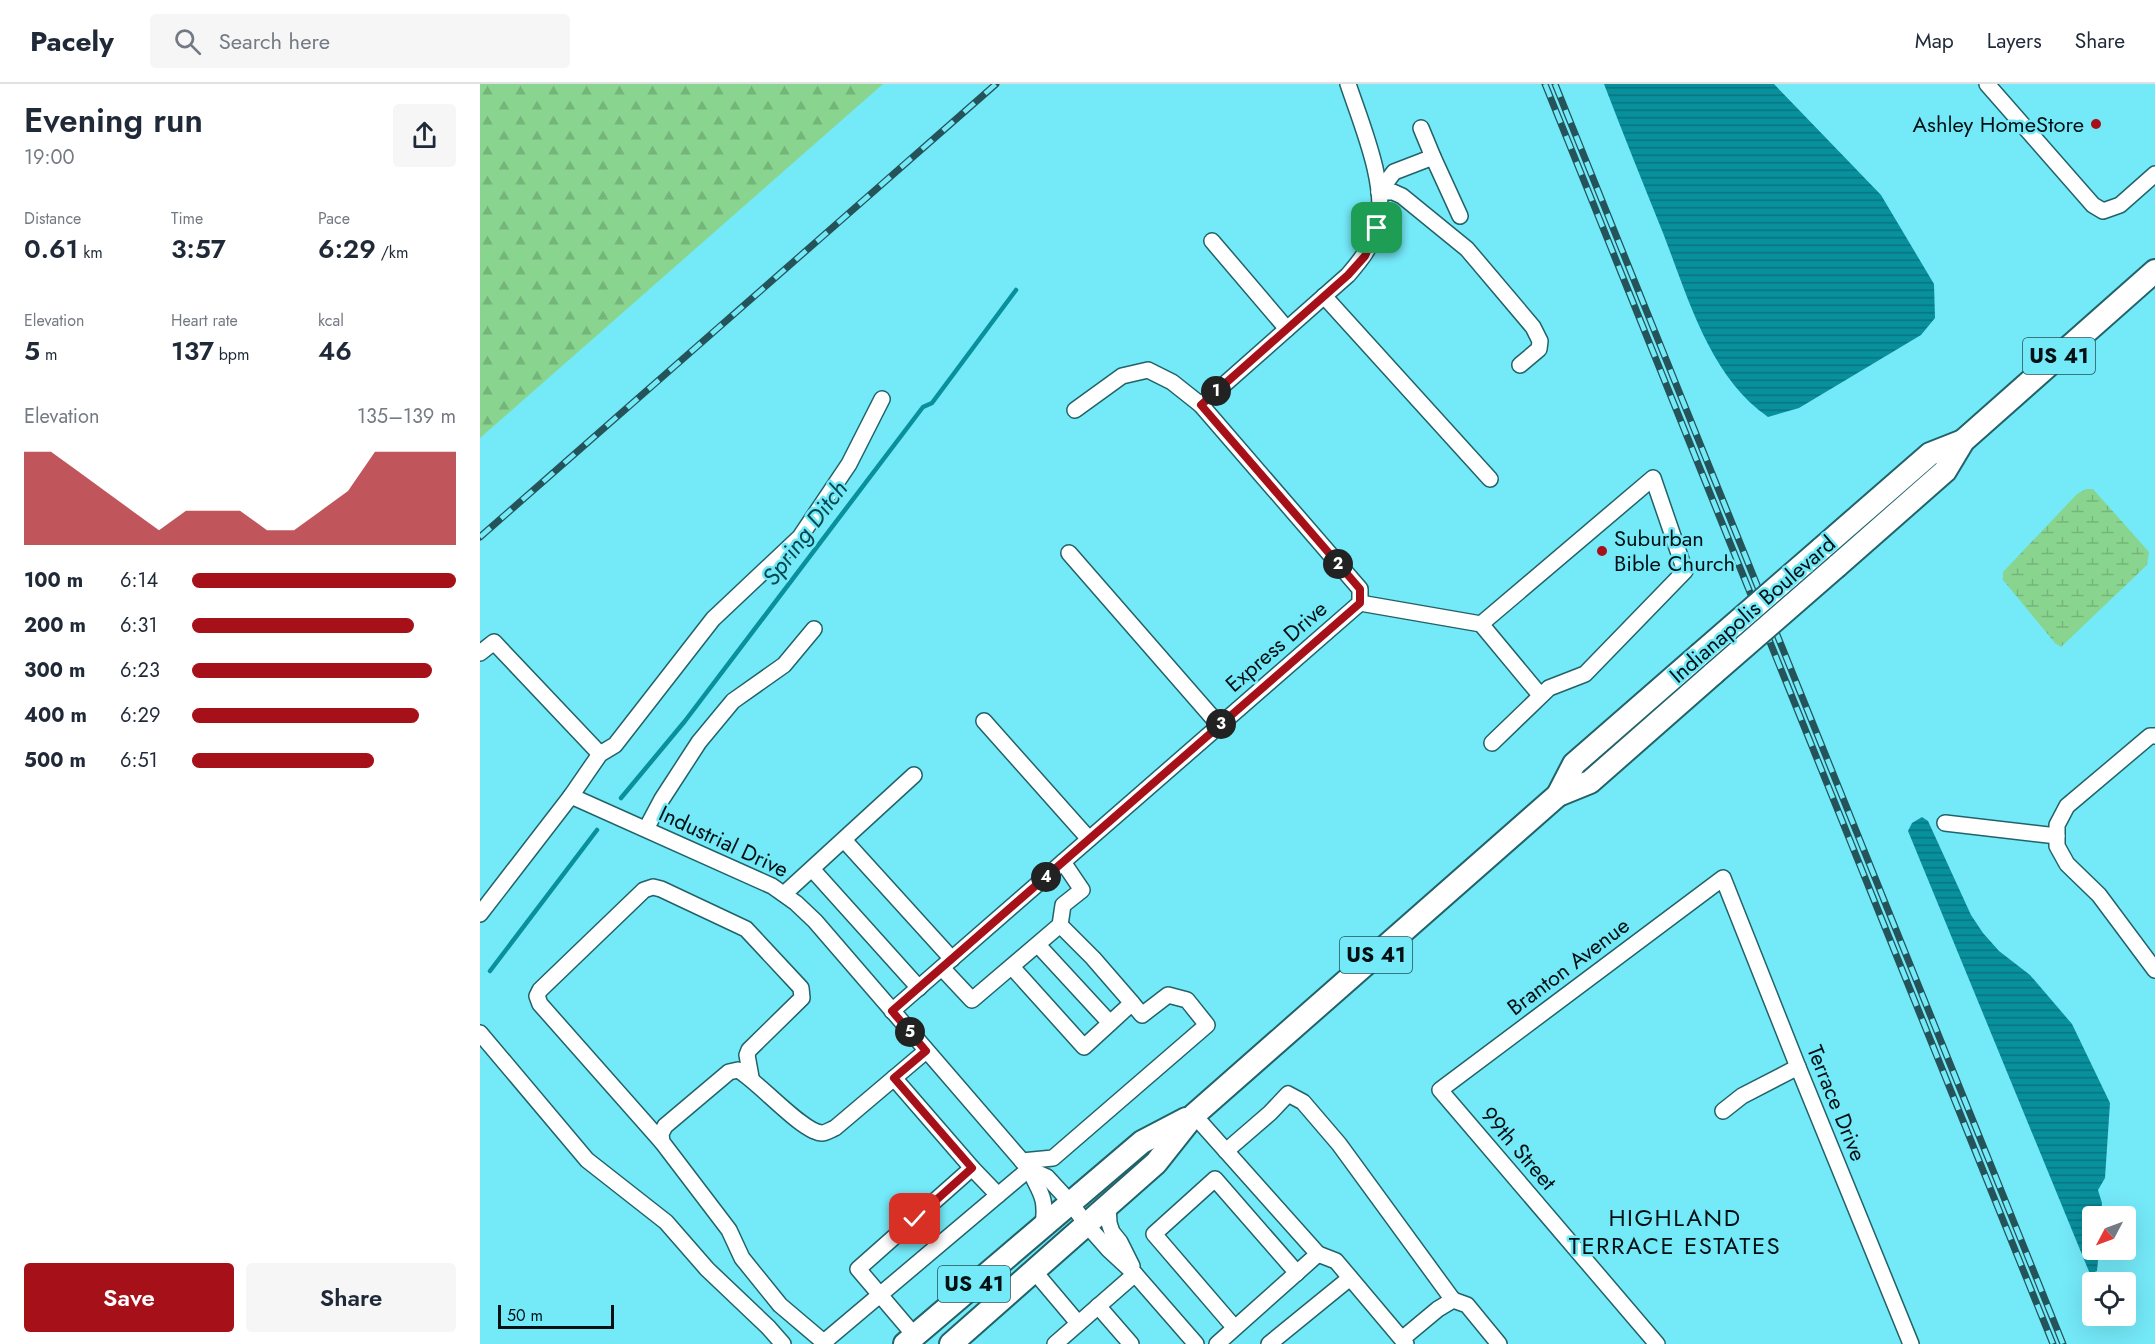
<!DOCTYPE html>
<html lang="en">
<head>
<meta charset="utf-8">
<style>
  :root { --surface:#fff; --page:#f6f6f7; --text:#1f2937; --muted:#747a83; --line:#e0e1e3; --accent:#a61018 }
  body { margin:0; font-family:Jost,sans-serif; background:var(--page); color:var(--text); height:100vh; display:flex; flex-direction:column; font-size:22px; white-space:nowrap }
  * { box-sizing:border-box; margin:0 }
  p { font-size:20px; color:var(--muted) }
  .icon { flex:none; width:33px; height:33px; fill:none; stroke:currentColor; stroke-width:2; stroke-linecap:round; stroke-linejoin:round }
  .map { position:relative; flex:1; overflow:hidden }
  .panel { display:flex; flex-direction:column; background:var(--surface); width:480px }
  .panel>* { flex:none }
  .needle { width:39px; rotate:229deg }
  .tools { position:absolute; left:1602px; top:1122px; display:grid; gap:12px }
  .tools a { display:grid; place-items:center; width:54px; height:54px; border-radius:6px; background:var(--surface); box-shadow:0 6px 24px #0002; font-size:30px }
  .scale { position:absolute; left:18px; bottom:15px; width:116px; box-sizing:border-box; padding-left:6px; border:3px solid #001013; border-top:0; font-size:16px; line-height:21px; white-space:nowrap; color:#001013; -webkit-text-stroke:4px #74e9f8; paint-order:stroke }
  .pin { position:absolute; display:grid; place-items:center; width:51px; height:51px; color:#fff; margin:-26px; border-radius:12px; box-shadow:0 3px 9px #0006 }
  .km { position:absolute; width:30px; height:30px; margin:-15px; border-radius:50%; background:#222; color:#fff; font-size:16px; line-height:30px; text-align:center }
  .round { display:grid; place-items:center; flex:none; width:63px; height:63px; border-radius:6px; background:var(--page) }
  .summary { display:flex; align-items:center; justify-content:space-between; height:102px; padding:0 24px }
  h1 { font-size:33px; font-weight:600; line-height:45px }
  .stats { display:grid; grid-template-columns:repeat(3,1fr); gap:9px; height:102px; padding:6px 24px }
  .stats div { display:grid; align-content:center }
  .stats b { font-size:26px; font-weight:600 }
  .stats small { font-size:16px; font-weight:400 }
  .stats p { font-size:16px }
  .chart { height:168px; padding:12px 24px }
  .chart p { display:flex; justify-content:space-between }
  .chart svg { width:100%; height:108px; margin-top:6px; fill:var(--accent); opacity:.7 }
  .button { display:flex; gap:12px; margin-top:auto; padding:12px 24px }
  .button a { flex:1; height:69px; border-radius:6px; background:var(--accent); color:#fff; font-size:24px; font-weight:600; line-height:69px; text-align:center }
  .button a+a { background:var(--page); color:var(--text) }
  ul { padding:0 24px; list-style:none; font-size:20px }
  li { display:grid; grid-template-columns:96px 72px 1fr; align-items:center; height:45px }
  li i { height:15px; border-radius:8px; background:var(--accent) }
  header { display:flex; align-items:center; gap:36px; box-sizing:border-box; height:84px; padding:0 30px; background:var(--surface); border-bottom:2px solid var(--line) }
  header strong { font-size:28px }
  nav { display:flex; gap:33px; margin-inline-start:auto; font-size:21px }
  .search { width:420px; height:54px; background:var(--page); display:flex; align-items:center; gap:15px; box-sizing:border-box; padding:0 21px; border-radius:6px; color:var(--muted); font-size:22px }
  main { display:flex; flex:1; min-height:0 }
  .map>svg:first-child { display:block }
</style>
</head>
<body>
<header>
<strong>Pacely</strong>
<div class="search"><svg class="icon" aria-label="search" viewBox="0 0 24 24"><circle cx="10" cy="10" r="6"/><path d="M15 15l6 6"/></svg>Search here</div>
<nav><a>Map</a><a>Layers</a><a>Share</a></nav>
</header>
<main>
<section class="panel">
<div class="summary"><div><h1>Evening run</h1><p>19:00</p></div><a class="round"><svg class="icon" aria-label="share" viewBox="0 0 24 24"><path d="M12 15V3M7 8l5-5 5 5M5 13v7h14v-7"/></svg></a></div>
<div class="stats">
<div><p>Distance</p><b>0.61<small> km</small></b></div>
<div><p>Time</p><b>3:57</b></div>
<div><p>Pace</p><b>6:29<small> /km</small></b></div>
</div>
<div class="stats">
<div><p>Elevation</p><b>5<small> m</small></b></div>
<div><p>Heart rate</p><b>137<small> bpm</small></b></div>
<div><p>kcal</p><b>46</b></div>
</div>
<div class="chart"><p><span>Elevation</span>135–139 m</p>
<svg viewBox="0 0 160 44" preserveAspectRatio="none"><path d="M0 44V6L10 6L20 14L30 22L40 30L50 38L60 30L70 30L80 30L90 38L100 38L110 30L120 22L130 6L140 6L150 6L160 6V44z"/></svg>
</div>
<ul>
<li><b>100 m</b>6:14<i style="width:100%"></i></li>
<li><b>200 m</b>6:31<i style="width:84%"></i></li>
<li><b>300 m</b>6:23<i style="width:91%"></i></li>
<li><b>400 m</b>6:29<i style="width:86%"></i></li>
<li><b>500 m</b>6:51<i style="width:69%"></i></li>
</ul>
<div class="button"><a>Save</a><a>Share</a></div>
</section>
<div class="map">
<svg width="1675" height="1260" viewBox="0 0 1675 1260">
  <defs>
    <pattern id="forest-firs" width="22" height="20" patternUnits="userSpaceOnUse" patternTransform="scale(1.5)"><rect width="22" height="20" fill="#89d58f"/><path d="M5 1l3.5 6h-7zM16 11l3.5 6h-7z" fill="#74b67a"/></pattern>
    <pattern id="wetland-marsh" width="20" height="14" patternUnits="userSpaceOnUse" patternTransform="scale(1.5)"><rect width="20" height="14" fill="#89d58f"/><path d="M1 5h8M5 5V1M11 12h8M15 12V8" fill="none" stroke="#74b67a"/></pattern>
    <pattern id="water-rules" width="6" height="5" patternUnits="userSpaceOnUse" patternTransform="scale(1.5)"><rect width="6" height="5" fill="#09909d"/><path d="M0 2.5h6" fill="none" stroke="#07747f"/></pattern>
  </defs>
  <rect width="100%" height="100%" fill="#74e9f8"/>
  <path fill="url(#forest-firs)" d="M0,0H403L0,354Z"/>
  <path fill="url(#wetland-marsh)" d="M1606,405H1613L1669,468L1667,481L1581,563L1575,559L1523,496V488L1597,410Z"/>
  <g fill="url(#water-rules)">
    <path d="M1124,0H1294L1401,111L1454,200L1455,234L1441,251L1319,324L1288,333C1229,292 1208,213 1183,149C1163,99 1143,50 1124,0Z"/>
    <path d="M1442,733L1448,737L1491,831L1503,849L1519,867L1550,891L1592,940L1630,1019L1625,1094L1618,1106L1622,1119L1621,1132H1612V1166H1619L1617,1187L1610,1190L1428,747L1432,739Z"/>
  </g>
  <g fill="none" stroke-linecap="round" stroke-linejoin="round">
    <g stroke="#09909d" stroke-width="4.5">
      <path d="M141,714L205,637L443,323L452,319L536,206"/>
      <path d="M10,887L117,746"/>
    </g>
    <defs>
      <g id="minor">
        <path d="M1507,0L1613,121L1623,127L1640,121L1675,90"/>
        <path d="M941,44L953,73"/>
        <path d="M899,108H913L922,112L987,165L1053,243L1060,257L1059,265L1040,281"/>
        <path d="M899,108L914,88L953,73L980,132"/>
        <path d="M732,157L807,245"/>
        <path d="M844,212L1010,395"/>
        <path d="M595,326L642,292L668,286L692,298L721,321"/>
        <path d="M589,469L739,641"/>
        <path d="M880,519L1001,540L1173,394L1205,487L1105,590L1069,604L1012,659"/>
        <path d="M1001,540L1060,611"/>
        <path d="M0,569L14,558L120,670"/>
        <path d="M504,637L609,755"/>
        <path d="M1675,652H1670L1587,722L1577,741V762L1587,780L1619,811L1675,886"/>
        <path d="M91,712L292,802L316,819L335,837L549,1085C560,1109 567,1113 563,1141"/>
        <path d="M1465,739L1577,752"/>
        <path d="M166,745L182,715L219,658L253,617L304,581L334,545"/>
        <path d="M364,756L472,875"/>
        <path d="M332,785L439,904"/>
        <path d="M304,810L434,691"/>
        <path d="M0,830L91,712L120,670L135,661L233,535L320,453L369,380L402,315"/>
        <path d="M580,841L613,874L652,919"/>
        <path d="M558,861L630,939"/>
        <path d="M532,883L604,963L652,919L662,931L688,911L707,916L727,941L573,1074L542,1077"/>
        <path d="M462,884L492,916L580,841L583,821L602,806L583,778"/>
        <path d="M412,927L880,519V505L721,321L868,191C880,177 892,162 897,144C909,104 881,39 868,0"/>
        <path d="M0,949L107,1076L186,1138L227,1185L288,1243L303,1260"/>
        <path d="M414,994L492,1084"/>
        <path d="M1243,1027L1262,1012L1318,983"/>
        <path d="M714,1031L838,1170L737,1260"/>
        <path d="M182,1058L60,920L57,912L60,906L164,806L173,803L181,805L266,845L321,904L322,914L269,966L267,971L271,993"/>
        <path d="M746,1067L790,1029L808,1010L823,1018L859,1060L973,1216"/>
        <path d="M549,1085L567,1093L590,1118L606,1140L629,1166L655,1190L716,1260"/>
        <path d="M628,1121L629,1139L632,1148L640,1158L652,1182"/>
        <path d="M838,1170L856,1177L926,1260"/>
        <path d="M554,1187L598,1239"/>
        <path d="M618,1222L651,1260"/>
        <path d="M754,1243L674,1150L735,1095L817,1189"/>
        <path d="M435,1252L378,1185L492,1084L518,1111"/>
        <path d="M922,1255L958,1225L973,1216L987,1221L1019,1260"/>
        <path d="M344,1258L549,1085"/>
        <path d="M346,1260L300,1221L262,1174L249,1146L182,1058L181,1050L185,1042L249,988L258,986C279,998 323,1049 342,1049C346,1049 352,1045 355,1044L446,967"/>
        <path d="M575,1260L655,1190"/>
        <path d="M789,1260L870,1194"/>
        <path d="M1177,1260L960,1006L1243,794L1318,983L1431,1260"/>
      </g>
      <g id="highway">
        <path d="M1341,465L1450,370L1483,357"/>
        <path d="M1357,482L1465,387L1483,357L1675,187"/>
        <path d="M1078,711L1094,680L1219,571"/>
        <path d="M425,1260L662,1058L706,1035"/>
        <path d="M471,1260L676,1079L714,1031L1078,711L1110,698L1234,589"/>
      </g>
    </defs>
    <use href="#minor" stroke="#226269" stroke-width="18"/>
    <use href="#highway" stroke="#226269" stroke-width="26"/>
    <use href="#minor" stroke="#fff" stroke-width="15"/>
    <use href="#highway" stroke="#fff" stroke-width="22"/>
    <defs>
      <g id="rail">
        <path d="M1065,0L1573,1260"/>
        <path d="M1075,0L1583,1260"/>
        <path d="M0,453L516,0"/>
      </g>
    </defs>
    <use href="#rail" stroke="#24545a" stroke-width="7"/>
    <use href="#rail" stroke="#74e9f8" stroke-width="4.5" stroke-dasharray="14" stroke-linecap="butt"/>
    <defs>
      <g id="highway-bridge">
        <path d="M1219,571L1341,465"/>
        <path d="M1234,589L1357,482"/>
      </g>
    </defs>
    <use href="#highway-bridge" stroke="#226269" stroke-width="26" stroke-linecap="butt"/>
    <use href="#highway-bridge" stroke="#fff" stroke-width="22"/>
  </g>
  <g fill="none" stroke-linecap="round" stroke-linejoin="round">
    <defs>
      <path id="route" d="M435,1135L492,1084L414,994L446,967L412,927L880,519V505L721,321L868,191L885,172L897,144"/>
    </defs>
    <use href="#route" stroke="#fff" stroke-width="12"/>
    <use href="#route" stroke="#a61018" stroke-width="8"/>
  </g>
  <g fill="#a61018" stroke="#74e9f8" stroke-width="2">
    <circle cx="1616" cy="40" r="6"/>
    <circle cx="1122" cy="467" r="6"/>
  </g>
  <g text-anchor="middle" stroke-width="5" stroke-linejoin="round" paint-order="stroke">
    <g fill="#74e9f8" stroke="#235158" stroke-width="1.5">
      <rect x="1543" y="254" width="72" height="36" rx="4.5"/>
      <rect x="860" y="853" width="72" height="36" rx="4.5"/>
      <rect x="458" y="1182" width="72" height="36" rx="4.5"/>
    </g>
    <g font-size="21" font-weight="bold" fill="#001013">
      <text x="1579" y="279">US 41</text>
      <text x="896" y="878">US 41</text>
      <text x="494" y="1207">US 41</text>
    </g>
    <g font-size="22" fill="#001013" stroke="#74e9f8" text-anchor="end">
      <text x="1604" y="48">Ashley HomeStore</text>
      <text x="1134" y="462" text-anchor="start">Suburban<tspan x="1134" dy="25">Bible Church</tspan></text>
    </g>
    <g font-size="22" fill="#001013" stroke="#74e9f8">
      <text transform="translate(1272 525) rotate(-41)" y="8">Indianapolis Boulevard</text>
      <text transform="translate(796 562) rotate(-41)" y="8">Express Drive</text>
      <text transform="translate(244 757) rotate(25)" y="8">Industrial Drive</text>
      <text transform="translate(1088 882) rotate(-37)" y="8">Branton Avenue</text>
      <text transform="translate(1357 1019) rotate(68)" y="8">Terrace Drive</text>
      <text transform="translate(1039 1064) rotate(49)" y="8">99th Street</text>
    </g>
    <g font-size="24" font-style="italic" fill="#034950" stroke="#74e9f8">
      <text transform="translate(325 449) rotate(-53)" y="8">Spring Ditch</text>
    </g>
    <g font-size="24" letter-spacing="1.5" fill="#001013" stroke="#74e9f8">
      <text x="1195" y="1142">HIGHLAND<tspan x="1195" dy="28">TERRACE ESTATES</tspan></text>
    </g>
  </g>
</svg>
<div class="tools">
<a><svg class="needle" viewBox="-14 -14 28 28"><path d="M0-13l5 13h-10z" fill="#e53935"/><path d="M0 13l5-13h-10z" fill="#747a83"/></svg></a>
<a><svg class="icon" aria-label="locate" viewBox="0 0 24 24"><circle cx="12" cy="12" r="6"/><path d="M12 2v4M12 18v4M2 12h4M18 12h4"/></svg></a>
</div>
<div class="scale">50 m</div>
<div class="pin" style="left:897px;top:144px;background:#1e9e55"><svg class="icon" aria-label="arrive" viewBox="0 0 24 24"><path d="M6 21V4h12l-3 4 3 4H6"/></svg></div>
<div class="pin" style="left:435px;top:1135px;background:#d93025"><svg class="icon" aria-label="check" viewBox="0 0 24 24"><path d="M5 12l5 5 9-10"/></svg></div>
<b class="km" style="left:736px;top:307px">1</b>
<b class="km" style="left:858px;top:480px">2</b>
<b class="km" style="left:741px;top:640px">3</b>
<b class="km" style="left:566px;top:793px">4</b>
<b class="km" style="left:430px;top:948px">5</b>
</div>
</main>
</body>
</html>
